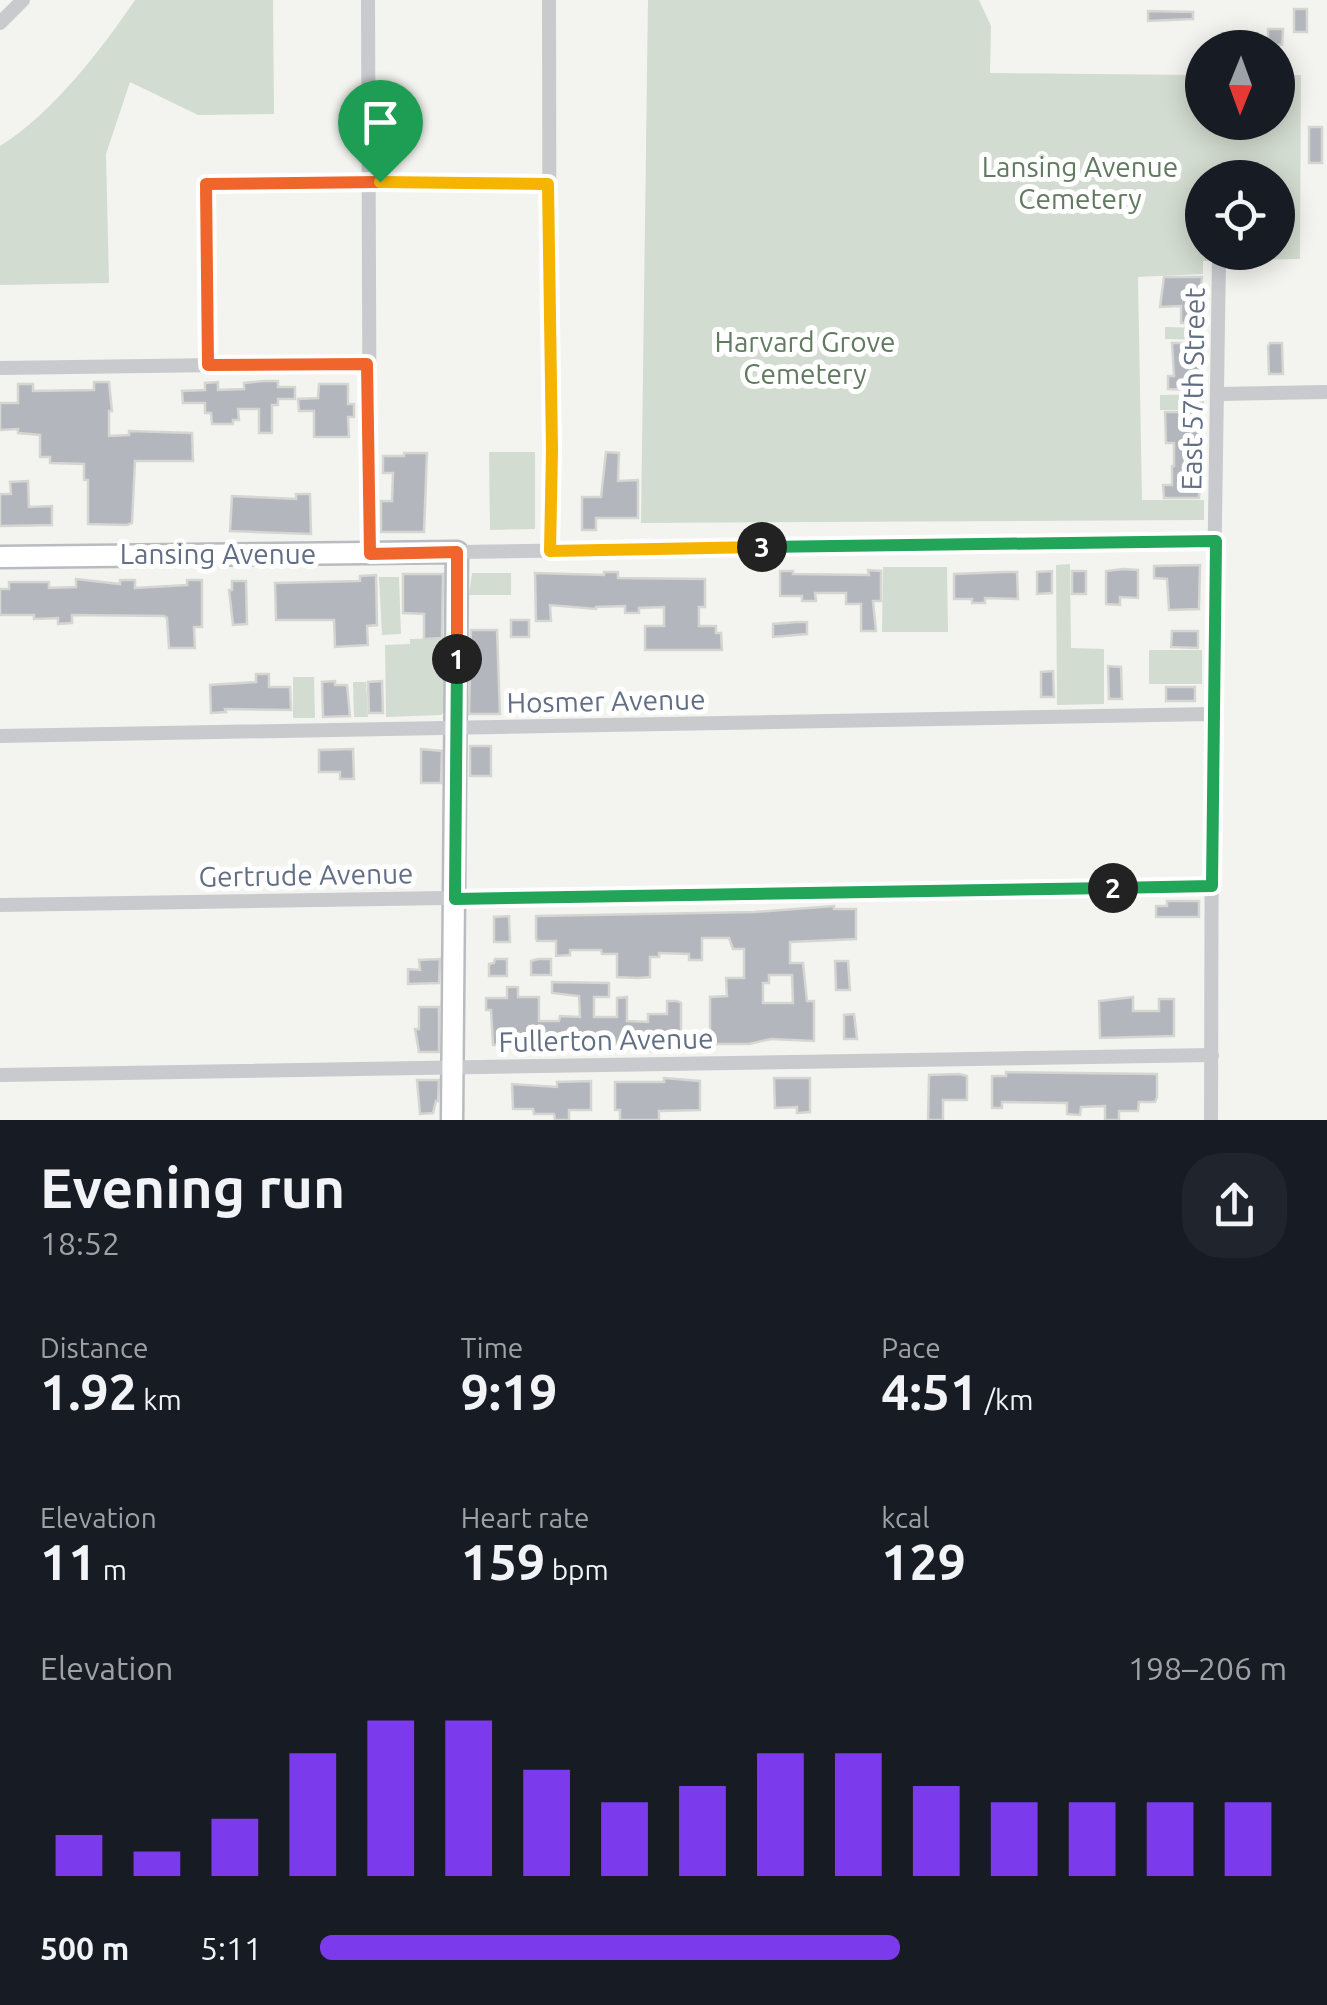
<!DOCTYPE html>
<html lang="en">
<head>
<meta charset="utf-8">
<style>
  :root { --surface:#171b24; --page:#20242c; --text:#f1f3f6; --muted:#9ea1a6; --accent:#7c3aed }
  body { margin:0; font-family:Ubuntu,sans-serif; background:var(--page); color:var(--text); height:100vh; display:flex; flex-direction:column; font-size:38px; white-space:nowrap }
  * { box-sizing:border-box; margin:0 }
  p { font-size:32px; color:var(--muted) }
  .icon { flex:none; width:55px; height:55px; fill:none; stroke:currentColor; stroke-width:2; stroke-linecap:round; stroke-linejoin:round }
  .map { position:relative; height:1120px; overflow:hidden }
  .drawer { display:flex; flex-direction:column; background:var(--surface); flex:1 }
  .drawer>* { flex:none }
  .needle { width:65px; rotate:181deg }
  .fabs { position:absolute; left:1185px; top:30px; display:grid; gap:20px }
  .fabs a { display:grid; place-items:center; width:110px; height:110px; border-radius:50%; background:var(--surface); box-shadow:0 5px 25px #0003; font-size:50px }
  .pin { position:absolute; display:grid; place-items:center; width:85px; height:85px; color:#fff; margin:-102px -42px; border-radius:50% 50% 50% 0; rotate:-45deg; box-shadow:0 0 10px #0007 }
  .pin .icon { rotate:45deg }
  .km { position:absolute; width:50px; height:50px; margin:-25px; border-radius:50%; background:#222; color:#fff; font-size:28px; line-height:50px; text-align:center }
  .round { display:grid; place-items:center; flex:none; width:105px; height:105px; border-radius:40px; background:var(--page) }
  .head { display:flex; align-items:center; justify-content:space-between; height:170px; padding:0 40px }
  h1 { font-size:55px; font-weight:700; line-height:75px }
  .figures { display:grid; grid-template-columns:repeat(3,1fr); gap:15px; height:170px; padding:10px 40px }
  .figures div { display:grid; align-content:center }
  .figures b { font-size:50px; font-weight:700 }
  .figures small { font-size:28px; font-weight:400 }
  .figures p { font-size:28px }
  .chart { height:280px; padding:20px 40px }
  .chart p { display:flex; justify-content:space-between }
  .chart svg { width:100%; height:180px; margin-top:10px; stroke:var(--accent); stroke-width:6 }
  ul { padding:0 40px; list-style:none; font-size:32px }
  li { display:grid; grid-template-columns:160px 120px 1fr; align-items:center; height:75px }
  li i { height:25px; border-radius:12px; background:var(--accent) }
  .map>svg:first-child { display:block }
</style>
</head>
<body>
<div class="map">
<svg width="1327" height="1120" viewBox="0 0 1327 1120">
  <rect width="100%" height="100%" fill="#f3f4ef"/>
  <g fill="#d3dcd0" fill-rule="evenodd">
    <path d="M135,0H273L274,114L198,115L130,82L106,154L109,283L0,285V146C51,115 102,49 135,0Z"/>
    <path d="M648,0H979L991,26L990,73L1202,75V122H1278V75H1301L1300,259L1203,261V274L1138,277L1142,500H1204V520L641,523ZM1202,178H1278V252H1202Z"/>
    <path d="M1165,327L1205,328V340L1165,339Z"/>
    <path d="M1204,394V410H1160V395Z"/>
    <path d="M489,452H535V529L490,530Z"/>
    <path d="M1070,564L1071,648L1104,649V704L1057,705L1056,565Z"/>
    <path d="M883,567H947L948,632H882Z"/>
    <path d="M472,573H511V595H469Z"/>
    <path d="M379,577H399L401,634L382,635Z"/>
    <path d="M445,638L444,712L441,715L386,717L385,645L410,644V639Z"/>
    <rect x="1149" y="650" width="53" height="34"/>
    <path d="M293,677H314L315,718H293Z"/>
    <path d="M353,682H366L368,717H354Z"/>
  </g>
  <g fill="#b3b7bd" stroke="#d5d5d2" stroke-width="2.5" fill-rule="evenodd">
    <rect x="1294" y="9" width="13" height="23"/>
    <path d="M1148,11L1193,12V19L1148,21Z"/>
    <path d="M1268,29H1283L1282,45H1268Z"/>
    <rect x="1309" y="127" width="13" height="36"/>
    <path d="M1164,277H1202L1198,323H1181V306L1160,307Z"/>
    <path d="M1172,343H1202L1199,390L1168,389V376H1174Z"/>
    <path d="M1270,343H1282L1283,374H1269L1268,346Z"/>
    <path d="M264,381H278V387H295V399H278V405H272V433H259V409H238L239,420H233V424H212L211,413H205V403H183L182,391L205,390V383L218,382V390L244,389V383Z"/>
    <path d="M94,382H109L112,411H109V436L129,435V431L192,433L193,461H135L132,523L127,525L88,524V480H84V464L50,463V457H40V435L18,433V429L0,430V403H18V384H33V391L94,390Z"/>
    <path d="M319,384H348V404H354V417H348L349,437H314V411H299L298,399L318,398Z"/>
    <path d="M1165,412H1198V418H1201V443H1198V466H1201L1199,498H1164L1163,485H1172V466H1174V443H1166Z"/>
    <path d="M606,452L619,453L618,481L638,480V518H596V530H582V497H601Z"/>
    <path d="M404,453H427L424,532H381V501H392L393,473H383V456H404Z"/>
    <path d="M28,481L29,507L52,506V525L0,526V494H11L10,482Z"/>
    <path d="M296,494H310L311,534L230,531L232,496L296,499Z"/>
    <path d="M1200,565L1199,609L1169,610L1167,579L1154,578V566Z"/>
    <path d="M1123,569L1138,570V598L1120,597V605L1106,604V571Z"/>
    <path d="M868,570L881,571V601H873L876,631H861V604H846V593H815L816,601H802V596H780V571H793V574L869,575Z"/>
    <path d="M1052,571V593L1037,594V572Z"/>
    <rect x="1072" y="571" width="14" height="23"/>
    <path d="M604,572H618V578L705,579V607H699V626H716V633H721L722,650H645V626H664V607L639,608V613H625V606L596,607V609L550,605L551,621H536L535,573L604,575Z"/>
    <path d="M1004,572H1017L1018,599L985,598V603H972V599H954V574Z"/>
    <path d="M403,574H443L442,638L424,639V614L403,613Z"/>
    <path d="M376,575L377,625L367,626L368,645L335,647L334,620H276L275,583L360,581V576Z"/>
    <path d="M76,579L120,584V580H135V588L187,585V580H202V627H194L195,648H169L167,618L164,616L72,615V623L58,624V618L34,619V615H0V589H9V582H49V588L76,587Z"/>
    <path d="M232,581H246L247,624L233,625L229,590H232Z"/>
    <rect x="511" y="620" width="18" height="17"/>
    <path d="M796,622H807V634L773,637V624Z"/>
    <path d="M471,630H497L500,714H469Z"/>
    <path d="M1172,631H1198V648L1171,647Z"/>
    <path d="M1108,666L1121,667L1122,699H1109Z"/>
    <path d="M1053,671L1054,697H1041V672Z"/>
    <path d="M256,674H269V687H290L291,710L225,709L226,712L211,713L210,685L256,682Z"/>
    <path d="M335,681V685H347L350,716L323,717L322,682Z"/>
    <path d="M382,681L383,713H369L368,682Z"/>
    <rect x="1166" y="687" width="29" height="14"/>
    <rect x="470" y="746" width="21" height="30"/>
    <path d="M353,749L354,779H340V772H319V750Z"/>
    <path d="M421,749L442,751L441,783H421Z"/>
    <path d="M1167,901H1199V917H1156V906H1167Z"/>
    <path d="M834,906V909H856V939L790,942V963H803L807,1001H814V1041L771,1039L749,1044H710V997L727,996L726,978H744V949H733L729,938H702V960H689V954L659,953V957H650V977L638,978L617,977V954H602L601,950H570V955L556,956V941H537L536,938V916L754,912ZM769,975H792L793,1003H763V983H769Z"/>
    <path d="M509,916L510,942H494V917Z"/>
    <path d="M440,959L439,983L408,984V969L420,970L419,960Z"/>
    <path d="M495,959H507V976H489V964L494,963Z"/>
    <path d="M538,959H551V975H531V961Z"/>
    <path d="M835,961H848L850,990H836Z"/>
    <path d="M552,982L609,983V997H594V1017H617V998L627,997V1021L648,1022V1014H667V1001H677L681,1003V1044H660V1051H646V1045L559,1049V1046H537V1043L493,1045L491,1010H486V998H507V987H518V997H539V1021H559L560,1016L580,1017L579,996L552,993Z"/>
    <path d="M1133,997V1011H1159V999H1174V1036L1100,1038L1099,1001Z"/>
    <path d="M419,1007H439V1052H419L415,1029H419Z"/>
    <path d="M854,1014L857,1039H844V1015Z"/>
    <path d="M1006,1072L1157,1074V1097L1155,1102H1139L1138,1111H1119V1120H1105V1106L1081,1107L1080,1115L1067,1114V1103L1002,1102V1108H992V1076H1006Z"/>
    <path d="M959,1074L967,1076V1100H943V1120H928L929,1075Z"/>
    <path d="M664,1078L700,1081V1110L659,1111V1120H620V1110H615V1082H664Z"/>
    <path d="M774,1078H810V1112L797,1113V1107L775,1108Z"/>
    <path d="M417,1080H439L438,1101H436L433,1113L420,1114Z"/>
    <path d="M591,1081V1110H569V1120H555L554,1114H534L533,1109H513L512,1084L557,1087V1082Z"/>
  </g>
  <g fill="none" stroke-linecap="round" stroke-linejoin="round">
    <defs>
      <path id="secondary" d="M0,557L457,552L452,1120"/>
    </defs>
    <use href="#secondary" stroke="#b8bbc0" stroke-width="25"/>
    <g stroke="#c8cace" stroke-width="14">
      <path d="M368,0L370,553"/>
      <path d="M549,0L550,551"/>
      <path d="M0,23L23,0"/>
      <path d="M208,365L206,184H548"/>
      <path d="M0,368L367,363"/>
      <path d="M1218,394L1327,392"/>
      <path d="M457,552L1216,541"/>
      <path d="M0,736L1212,714"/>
      <path d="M0,905L1212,886"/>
      <path d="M0,1075L1212,1055"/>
      <path d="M1211,1120L1212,714L1219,259"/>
    </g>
    <use href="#secondary" stroke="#fff" stroke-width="20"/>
  </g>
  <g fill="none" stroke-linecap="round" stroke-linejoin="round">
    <defs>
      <path id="split-1" d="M380,182L206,184L208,365L367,364L370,554L457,552V659"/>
      <path id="split-2" d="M457,659L455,899L1113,888"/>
      <path id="split-3" d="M762,547L1216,541L1212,886L1113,888"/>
      <path id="split-4" d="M380,182L548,184L552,450L550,551L762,547"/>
    </defs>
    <use href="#split-1" stroke="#fff" stroke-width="20"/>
    <use href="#split-2" stroke="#fff" stroke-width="20"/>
    <use href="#split-3" stroke="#fff" stroke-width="20"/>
    <use href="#split-4" stroke="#fff" stroke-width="20"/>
    <use href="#split-1" stroke="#f0652b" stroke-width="12"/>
    <use href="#split-2" stroke="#22a559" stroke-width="12"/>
    <use href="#split-3" stroke="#22a559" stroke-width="12"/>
    <use href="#split-4" stroke="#f5b400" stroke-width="12"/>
  </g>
  <g text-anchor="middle" stroke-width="10" stroke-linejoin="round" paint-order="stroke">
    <g font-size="28" fill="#617a60" stroke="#fff">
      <text x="1080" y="177">Lansing Avenue<tspan x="1080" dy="32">Cemetery</tspan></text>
      <text x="805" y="352">Harvard Grove<tspan x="805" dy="32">Cemetery</tspan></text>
    </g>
    <g font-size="28" fill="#616e83" stroke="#fff">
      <text transform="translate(1193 389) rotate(-89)" y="10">East 57th Street</text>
      <text x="218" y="564">Lansing Avenue</text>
      <text transform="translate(606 701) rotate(-1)" y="10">Hosmer Avenue</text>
      <text transform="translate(306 875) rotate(-1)" y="10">Gertrude Avenue</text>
      <text transform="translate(606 1040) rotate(-1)" y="10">Fullerton Avenue</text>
    </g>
  </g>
</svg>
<div class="fabs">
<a><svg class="needle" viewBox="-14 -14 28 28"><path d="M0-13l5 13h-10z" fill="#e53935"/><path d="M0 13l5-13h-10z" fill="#9ea1a6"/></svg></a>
<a><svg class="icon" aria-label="locate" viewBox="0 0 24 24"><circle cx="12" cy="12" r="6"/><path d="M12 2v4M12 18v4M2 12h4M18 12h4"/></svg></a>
</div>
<div class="pin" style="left:380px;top:182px;background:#1e9e55"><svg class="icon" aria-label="arrive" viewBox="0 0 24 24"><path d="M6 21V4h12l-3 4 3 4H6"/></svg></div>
<b class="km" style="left:457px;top:659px">1</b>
<b class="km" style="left:1113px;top:888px">2</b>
<b class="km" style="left:762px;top:547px">3</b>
</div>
<section class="drawer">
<div class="head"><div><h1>Evening run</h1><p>18:52</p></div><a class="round"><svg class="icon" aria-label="share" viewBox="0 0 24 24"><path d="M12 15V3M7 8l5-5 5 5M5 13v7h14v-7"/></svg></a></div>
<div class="figures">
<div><p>Distance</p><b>1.92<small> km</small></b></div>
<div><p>Time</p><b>9:19</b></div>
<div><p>Pace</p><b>4:51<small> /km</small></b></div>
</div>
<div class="figures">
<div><p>Elevation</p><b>11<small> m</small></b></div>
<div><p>Heart rate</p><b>159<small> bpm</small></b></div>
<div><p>kcal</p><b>129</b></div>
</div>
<div class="chart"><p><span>Elevation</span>198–206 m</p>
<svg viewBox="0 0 160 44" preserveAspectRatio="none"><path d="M5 44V34M15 44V38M25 44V30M35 44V14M45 44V6M55 44V6M65 44V18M75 44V26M85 44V22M95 44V14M105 44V14M115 44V22M125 44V26M135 44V26M145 44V26M155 44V26"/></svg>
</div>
<ul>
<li><b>500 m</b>5:11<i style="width:60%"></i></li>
</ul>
</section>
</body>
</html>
